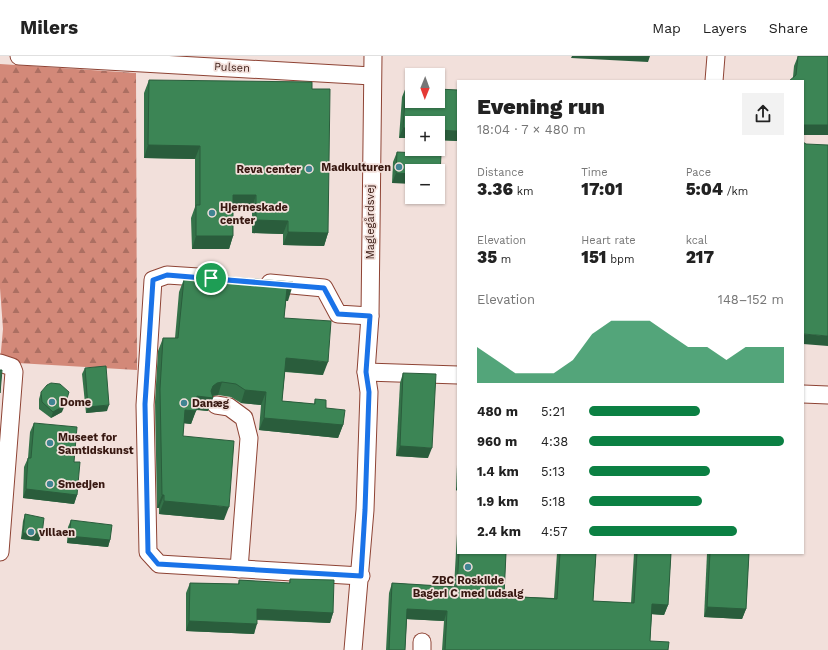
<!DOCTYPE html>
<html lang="en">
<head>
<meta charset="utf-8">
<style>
  :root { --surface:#fff; --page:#f2f2f2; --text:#222; --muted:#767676; --line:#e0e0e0; --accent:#0b8043 }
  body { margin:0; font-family:"Work Sans",sans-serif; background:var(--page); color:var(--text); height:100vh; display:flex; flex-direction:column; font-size:15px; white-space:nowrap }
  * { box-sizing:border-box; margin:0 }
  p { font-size:13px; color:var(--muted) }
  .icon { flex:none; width:22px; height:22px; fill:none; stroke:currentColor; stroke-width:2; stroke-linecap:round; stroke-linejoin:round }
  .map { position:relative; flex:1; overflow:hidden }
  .panel { position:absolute; left:457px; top:24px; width:347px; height:474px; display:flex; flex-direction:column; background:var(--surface); border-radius:0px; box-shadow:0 1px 3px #0004 }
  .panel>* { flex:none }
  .needle { width:26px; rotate:181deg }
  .fabs { position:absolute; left:405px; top:12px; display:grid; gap:8px }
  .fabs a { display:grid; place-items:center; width:40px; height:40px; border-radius:0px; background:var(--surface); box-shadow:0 1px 3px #0004; font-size:20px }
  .pin { position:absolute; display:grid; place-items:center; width:34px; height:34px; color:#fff; margin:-17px; border:2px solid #fff; border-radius:50%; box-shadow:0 1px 4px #0007 }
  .round { display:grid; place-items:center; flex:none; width:42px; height:42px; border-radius:0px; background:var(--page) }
  .head { display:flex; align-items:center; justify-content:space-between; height:68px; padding:0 20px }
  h1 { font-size:22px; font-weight:800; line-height:30px }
  .figures { display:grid; grid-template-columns:repeat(3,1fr); gap:6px; height:68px; padding:4px 20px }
  .figures div { display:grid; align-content:center }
  .figures b { font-size:17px; font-weight:800 }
  .figures small { font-size:11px; font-weight:400 }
  .figures p { font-size:11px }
  .chart { height:112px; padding:8px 20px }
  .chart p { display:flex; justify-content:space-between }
  .chart svg { width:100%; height:72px; margin-top:4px; fill:var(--accent); opacity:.7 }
  ul { padding:0 20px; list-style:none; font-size:13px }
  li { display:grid; grid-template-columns:64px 48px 1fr; align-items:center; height:30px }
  li i { height:10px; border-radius:5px; background:var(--accent) }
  header { display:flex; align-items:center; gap:24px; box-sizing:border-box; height:56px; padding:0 20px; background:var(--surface); border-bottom:1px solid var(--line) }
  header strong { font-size:19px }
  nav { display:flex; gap:22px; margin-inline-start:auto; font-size:14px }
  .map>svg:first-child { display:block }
</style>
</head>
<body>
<header>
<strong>Milers</strong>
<nav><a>Map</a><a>Layers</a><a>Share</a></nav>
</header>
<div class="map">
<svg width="828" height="594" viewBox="0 0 828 594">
  <defs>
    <pattern id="forest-firs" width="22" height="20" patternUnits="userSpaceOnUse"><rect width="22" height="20" fill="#d38979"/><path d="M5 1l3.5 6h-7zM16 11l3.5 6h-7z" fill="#ac6f62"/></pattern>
  </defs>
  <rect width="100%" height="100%" fill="#f2e0db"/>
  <path fill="url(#forest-firs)" d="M0,8L136,17L137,314L0,306L3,273L0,232Z"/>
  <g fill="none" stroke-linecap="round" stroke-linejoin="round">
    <defs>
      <g id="minor">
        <path d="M19,0L372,20"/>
        <path d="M714,25L716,0"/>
        <path d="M214,222L167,219L153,224L145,349L148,496L159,508L361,520"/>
        <path d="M270,227L324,232L338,258L370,260"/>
        <path d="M0,307L12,311L14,316L0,496"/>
        <path d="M366,316L458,319"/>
        <path d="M803,338L828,339"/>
        <path d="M216,349L229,351L244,362L249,382L239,513"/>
        <path d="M353,594L365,454L369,336L366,316L370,260L373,0"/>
        <path d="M422,594V586"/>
      </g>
    </defs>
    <use href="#minor" stroke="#8e4334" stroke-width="19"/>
    <use href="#minor" stroke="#fff" stroke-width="17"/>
  </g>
  <g fill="#347249">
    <path d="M798,0L828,79H803L793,21L794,10Z"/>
    <path d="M149,24L312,33L328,177L324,190L283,189V178L252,177V152H233V180L229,193H192L191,162L195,151V103L144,102V37Z"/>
    <path d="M406,31L458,85L438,84V67L399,82L402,41Z"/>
    <path d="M397,96L440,119L392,127L393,106Z"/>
    <path d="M191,218L288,245H286L284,262L323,319L285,316L282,345L314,348L315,343L343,369L338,382L259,374L261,349L241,347L231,341L218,339L212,340L208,355L196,354L191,368L184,367L183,380L224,464L159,458V452H157L155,346L158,295L163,282H175L179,236L184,223H189Z"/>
    <path d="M85,312L107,355L86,357L82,318Z"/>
    <path d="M403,317L428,402L396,400L400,327Z"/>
    <path d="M41,336L62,356L51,362L39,353V343Z"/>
    <path d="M34,367L74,406L77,439L74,448L23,442L24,411L28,402L30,376Z"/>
    <path d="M458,384V435L456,434Z"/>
    <path d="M25,458L39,485L21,483L23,465Z"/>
    <path d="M458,460V497H506L504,540L554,542L557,497H596L593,545L631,547L634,497H671L668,549L664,559L652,558L650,585L668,594H442L444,565L407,563L405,594H386L389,537L392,527L454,531Z"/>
    <path d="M71,464L110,484L108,491L67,487L68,471Z"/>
    <path d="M707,497H749L746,553L742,563L704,561Z"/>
    <path d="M290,523L333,557L330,567L257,564L254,578L186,575V537L190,527L238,528L239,524L289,527Z"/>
  </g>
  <g fill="#2a5d3c">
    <path d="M572,0H650L648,6L571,2Z"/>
    <rect x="803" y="69" width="25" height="10"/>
    <path d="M403,72H412V82H399Z"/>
    <path d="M438,74L458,75V85L438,84Z"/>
    <path d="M148,89L200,90L195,103L144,102Z"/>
    <path d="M396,117L412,118V128L392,127Z"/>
    <path d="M233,139H256L252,152H228Z"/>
    <path d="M256,164L288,165L283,178L252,177Z"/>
    <path d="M288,176L328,177L324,190L283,189Z"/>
    <path d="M196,180H233L229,193H192Z"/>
    <path d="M287,232H292L288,245H282Z"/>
    <path d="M803,278L828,280V290L803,288Z"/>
    <path d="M286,302L328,306L323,319L281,315Z"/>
    <path d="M222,326L218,339L212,340L213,342L208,355L192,353L197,340L217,327Z"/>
    <path d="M245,334L266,336L261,349L241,347Z"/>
    <path d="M65,349L62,356L51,362L53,356Z"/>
    <path d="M109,349L107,355L86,357L88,351Z"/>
    <path d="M185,354L196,355L191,368L181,367Z"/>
    <path d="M264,362L343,369L338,382L259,374Z"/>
    <path d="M400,390L432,392L428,402L396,400Z"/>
    <path d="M458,428V435L456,434Z"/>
    <path d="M26,433L77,439L74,448L23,442Z"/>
    <path d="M162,439H164L159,452H157Z"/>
    <path d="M164,445L229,451L224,464L159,458Z"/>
    <path d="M23,477L42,478L39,485L21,483Z"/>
    <path d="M69,480L110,484L108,491L67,487Z"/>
    <path d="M652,548L668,549L664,559L649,558Z"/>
    <path d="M707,551L746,553L742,563L704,561Z"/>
    <path d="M257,553L333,557L330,567L254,563Z"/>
    <path d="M407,553L447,555L444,565L404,563Z"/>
    <path d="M189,565L257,568L254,578L186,575Z"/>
  </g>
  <g fill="#3c8555" stroke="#2a5d3c">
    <path d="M798,0H828V69H803V25H789L796,19Z"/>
    <path d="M149,24L312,26V33H330L328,177L288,176V165L256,164V139H233V180H196V149H200V90L148,89Z"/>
    <path d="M406,31L412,32V45H438V33L458,34V75L438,74V67H412V72H403Z"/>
    <path d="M803,86L806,88L828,89V280L803,278Z"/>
    <path d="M397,96L441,98L440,119H438V115H412V118L396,117Z"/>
    <path d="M191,218L293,226L292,232H287L284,262L331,265L328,306L286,302L282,345L315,348V343L326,344V352L345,354L343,369L264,362L266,336L245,334L236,328L222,326L217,327L213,330L211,335L213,342L197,340L196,355L185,354L183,380L234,385L229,451L164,445V439H162L160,333L163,282H178L184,223L191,224Z"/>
    <path d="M106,310L109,349L88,351L85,312Z"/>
    <path d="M0,314H2L0,337Z"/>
    <path d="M403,317L436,318L432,392L400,390Z"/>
    <path d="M51,327L60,328L69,336L65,349L53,356L42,346L41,336L47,329Z"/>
    <path d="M34,367L77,371L74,406H80L77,439L26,433L28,402H31Z"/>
    <path d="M25,458L44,462L42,478L23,477Z"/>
    <path d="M71,464L112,469L110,484L69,480Z"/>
    <path d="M459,497H506L504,540L557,543L560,497H596L593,545L634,547L637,497H671L668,549L652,548L650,585L669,586L668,594H445L447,555L407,553L405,594H389L392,527L457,531Z"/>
    <path d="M710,497H749L746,553L707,551Z"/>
    <path d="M290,523L334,524L333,557L257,553V568L189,565L190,527L239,528V524L290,527Z"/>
  </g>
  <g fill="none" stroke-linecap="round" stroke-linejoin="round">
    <defs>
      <path id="route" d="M167,219L324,232L338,258L370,260L366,316L369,336L365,454L361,520L158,508L148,496L145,348L153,224Z"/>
    </defs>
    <use href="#route" stroke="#fff" stroke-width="8"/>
    <use href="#route" stroke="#1a73e8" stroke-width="5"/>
  </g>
  <g fill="#408492" stroke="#f2e0db" stroke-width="1.5">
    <circle cx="399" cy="111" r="4"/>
    <circle cx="309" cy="113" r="4"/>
    <circle cx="212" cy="157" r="4"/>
    <circle cx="52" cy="346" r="4"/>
    <circle cx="184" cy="347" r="4"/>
    <circle cx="50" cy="387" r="4"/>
    <circle cx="50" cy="428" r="4"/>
    <circle cx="31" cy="476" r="4"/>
    <circle cx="468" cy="511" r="4"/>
  </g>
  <g text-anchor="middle" stroke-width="3.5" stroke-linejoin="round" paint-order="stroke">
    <g font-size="11" fill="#381811" stroke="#f2e0db">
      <text transform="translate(232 11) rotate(3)" y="4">Pulsen</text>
      <text transform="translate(370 166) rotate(-90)" y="4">Maglegårdsvej</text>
    </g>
    <g font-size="11" font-weight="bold" fill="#381811" stroke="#f2e0db" text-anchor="start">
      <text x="391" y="115" text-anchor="end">Madkulturen</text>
      <text x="301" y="117" text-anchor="end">Reva center</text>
      <text x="220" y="155">Hjerneskade<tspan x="220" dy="13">center</tspan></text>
      <text x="60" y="350">Dome</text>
      <text x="192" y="351">Danæg</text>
      <text x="58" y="385">Museet for<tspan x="58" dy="13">Samtidskunst</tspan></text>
      <text x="58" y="432">Smedjen</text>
      <text x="39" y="480">villaen</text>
      <text x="468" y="528" text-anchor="middle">ZBC Roskilde<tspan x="468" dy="13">Bageri C med udsalg</tspan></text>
    </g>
  </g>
</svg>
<div class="fabs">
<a><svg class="needle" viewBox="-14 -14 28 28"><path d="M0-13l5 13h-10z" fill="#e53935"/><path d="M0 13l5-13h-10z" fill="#767676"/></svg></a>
<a>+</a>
<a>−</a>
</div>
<div class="pin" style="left:211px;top:222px;background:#1e9e55"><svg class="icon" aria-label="arrive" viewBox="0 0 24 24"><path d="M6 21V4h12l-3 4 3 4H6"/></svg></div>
<section class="panel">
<div class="head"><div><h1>Evening run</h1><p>18:04 · 7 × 480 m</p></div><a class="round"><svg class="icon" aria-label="share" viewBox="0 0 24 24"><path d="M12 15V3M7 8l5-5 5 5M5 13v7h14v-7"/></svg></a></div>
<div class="figures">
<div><p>Distance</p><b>3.36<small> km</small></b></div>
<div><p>Time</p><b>17:01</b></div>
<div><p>Pace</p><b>5:04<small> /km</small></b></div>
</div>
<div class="figures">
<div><p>Elevation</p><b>35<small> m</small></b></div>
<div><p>Heart rate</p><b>151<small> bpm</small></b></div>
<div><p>kcal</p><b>217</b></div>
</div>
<div class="chart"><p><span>Elevation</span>148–152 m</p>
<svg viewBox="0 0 160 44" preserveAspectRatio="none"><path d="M0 44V22L10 30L20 38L30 38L40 38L50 30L60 14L70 6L80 6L90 6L100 14L110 22L120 22L130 30L140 22L150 22L160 22V44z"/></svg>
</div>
<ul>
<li><b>480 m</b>5:21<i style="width:57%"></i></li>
<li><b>960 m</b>4:38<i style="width:100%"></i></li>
<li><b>1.4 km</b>5:13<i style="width:62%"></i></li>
<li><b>1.9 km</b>5:18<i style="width:58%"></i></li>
<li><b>2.4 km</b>4:57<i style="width:76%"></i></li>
</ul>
</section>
</div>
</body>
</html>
